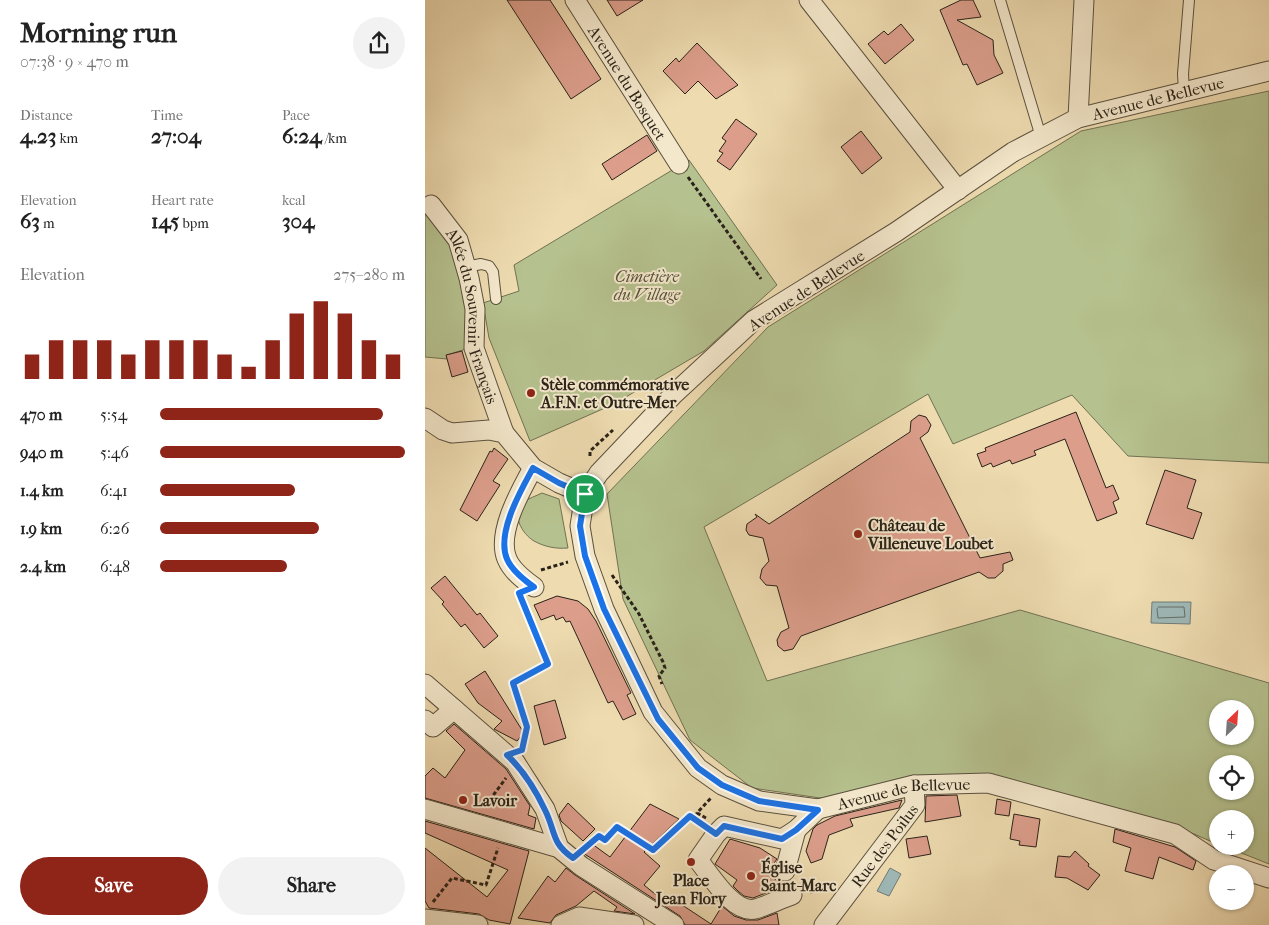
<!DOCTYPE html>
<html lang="en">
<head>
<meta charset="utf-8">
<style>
  :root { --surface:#fff; --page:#f2f2f2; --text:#222; --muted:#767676; --accent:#8f2418 }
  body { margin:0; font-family:"IM FELL French Canon",serif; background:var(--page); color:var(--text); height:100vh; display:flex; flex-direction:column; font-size:19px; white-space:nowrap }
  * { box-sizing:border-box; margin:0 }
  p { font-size:16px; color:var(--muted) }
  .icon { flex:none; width:28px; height:28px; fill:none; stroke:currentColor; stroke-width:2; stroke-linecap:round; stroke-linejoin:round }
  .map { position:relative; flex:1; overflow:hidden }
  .sheet { display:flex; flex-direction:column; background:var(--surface); width:425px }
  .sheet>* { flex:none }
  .needle { width:32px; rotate:25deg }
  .fabs { position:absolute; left:784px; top:700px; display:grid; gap:10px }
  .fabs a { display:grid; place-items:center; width:45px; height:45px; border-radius:50%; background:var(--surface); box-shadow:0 1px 4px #0004; font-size:25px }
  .pin { position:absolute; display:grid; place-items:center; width:42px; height:42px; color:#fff; margin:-21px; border:2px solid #fff; border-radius:50%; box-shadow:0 1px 5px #0007 }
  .round { display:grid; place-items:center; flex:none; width:52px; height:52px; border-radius:26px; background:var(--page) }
  .summary { display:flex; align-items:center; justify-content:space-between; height:85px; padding:0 20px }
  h1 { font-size:28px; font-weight:800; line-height:38px }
  .metrics { display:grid; grid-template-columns:repeat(3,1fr); gap:8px; height:85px; padding:5px 20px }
  .metrics div { display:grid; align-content:center }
  .metrics b { font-size:21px; font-weight:800 }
  .metrics small { font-size:14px; font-weight:400 }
  .metrics p { font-size:14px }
  .chart { height:140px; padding:10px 20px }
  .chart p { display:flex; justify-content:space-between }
  .chart svg { width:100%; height:90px; margin-top:5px; stroke:var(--accent); stroke-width:6 }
  .button { display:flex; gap:10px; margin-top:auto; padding:10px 20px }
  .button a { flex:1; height:58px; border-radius:30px; background:var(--accent); color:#fff; font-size:20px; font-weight:800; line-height:58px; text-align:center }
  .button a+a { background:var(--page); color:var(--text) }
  ul { padding:0 20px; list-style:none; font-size:16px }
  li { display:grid; grid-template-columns:80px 60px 1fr; align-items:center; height:38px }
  li i { height:12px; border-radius:6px; background:var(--accent) }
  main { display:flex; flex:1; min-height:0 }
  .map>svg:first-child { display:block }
</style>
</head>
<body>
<main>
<section class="sheet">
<div class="summary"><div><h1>Morning run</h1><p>07:38 · 9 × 470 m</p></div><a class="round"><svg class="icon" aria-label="share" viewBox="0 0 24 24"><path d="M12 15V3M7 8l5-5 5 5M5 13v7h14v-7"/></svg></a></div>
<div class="metrics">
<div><p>Distance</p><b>4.23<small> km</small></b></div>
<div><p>Time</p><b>27:04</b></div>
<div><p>Pace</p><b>6:24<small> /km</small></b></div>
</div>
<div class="metrics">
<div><p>Elevation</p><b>63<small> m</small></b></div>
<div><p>Heart rate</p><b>145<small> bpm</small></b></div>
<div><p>kcal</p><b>304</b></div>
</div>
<div class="chart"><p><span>Elevation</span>275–280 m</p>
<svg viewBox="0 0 160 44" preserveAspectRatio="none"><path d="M5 44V32M15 44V25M25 44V25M35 44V25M45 44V32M55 44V25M65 44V25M75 44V25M85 44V32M95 44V38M105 44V25M115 44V12M125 44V6M135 44V12M145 44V25M155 44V32"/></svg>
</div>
<ul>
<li><b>470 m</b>5:54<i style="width:91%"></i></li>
<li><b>940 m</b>5:46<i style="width:100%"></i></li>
<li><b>1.4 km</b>6:41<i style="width:55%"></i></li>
<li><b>1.9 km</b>6:26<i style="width:65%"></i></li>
<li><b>2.4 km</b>6:48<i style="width:52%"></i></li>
</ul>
<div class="button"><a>Save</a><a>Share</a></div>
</section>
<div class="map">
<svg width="844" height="925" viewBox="0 0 844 925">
  <rect width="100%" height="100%" fill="#eedbb0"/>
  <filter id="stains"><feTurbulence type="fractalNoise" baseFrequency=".004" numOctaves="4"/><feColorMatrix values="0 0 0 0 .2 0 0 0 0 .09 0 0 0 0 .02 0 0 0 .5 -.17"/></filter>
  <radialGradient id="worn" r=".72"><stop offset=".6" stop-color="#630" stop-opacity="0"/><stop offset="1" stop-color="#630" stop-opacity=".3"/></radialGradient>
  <g fill="#b5c18e" stroke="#707253" fill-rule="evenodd">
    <path d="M844,91V463L703,456L647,395L528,444L503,394L279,527L342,681L595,610L844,683V864L799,846H820V819H792V844L769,834L564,774L395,798L327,788L265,740L198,599L182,494L343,327L656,131ZM792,709H820V736H792ZM792,764H820V791H792Z"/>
    <path d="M264,160L352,285L279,351L189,404L105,441L64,338L58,303L94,291L89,265Z"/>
    <path d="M0,204L26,236L46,310L41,349L22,355V359L0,357Z"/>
    <path d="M117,493L134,499L143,548C131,549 120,547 109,541C97,534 85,513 99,502C104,498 111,496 117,493Z"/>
  </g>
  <g fill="#9eb8b7" stroke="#707c77">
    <path d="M727,602H766L765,624L726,623Z"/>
    <path d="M465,868L476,874L464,896L452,891Z"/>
  </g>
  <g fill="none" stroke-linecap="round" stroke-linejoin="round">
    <path stroke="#646d68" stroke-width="1" d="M734,607H759L760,617L733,618L732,609Z"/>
  </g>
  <g fill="#dc9e8b" stroke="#2a2218">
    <path d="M82,0H125L176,79L146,99Z"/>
    <path d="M182,0H218L192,16Z"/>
    <path d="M536,0H548L556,17L532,20L568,40L569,55L578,73L552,85L542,64L538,65L515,10Z"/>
    <path d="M476,24L489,40L460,64L443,44L459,31L463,35Z"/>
    <path d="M272,43L313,85L291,99L273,81L260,94L238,71L251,58L254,62Z"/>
    <path d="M311,119L332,134L305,170L292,161L298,153L294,151L301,141L297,138Z"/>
    <path d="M436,131L457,158L437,174L416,147Z"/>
    <path d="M222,135L232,151L187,180L177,164Z"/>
    <path d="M37,351L43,372L27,377L21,355Z"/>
    <path d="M651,412L681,488L688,485L694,499L688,502L692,513L672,521L640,439L609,451L611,455L587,464L585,460L568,467L566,463L557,467L552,454L561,451L560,448Z"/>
    <path d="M494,415L501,417L506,425L503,432L495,438L555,558L585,552L588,560L578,564V571L570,578H563L554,572L376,636L368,649L359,651L353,646L352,640L356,632L364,628L352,586L341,585L335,578L337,569L344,561L338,538L324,535L321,530L322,524L332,517L330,514L344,524L485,432L486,421Z"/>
    <path d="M69,448L83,459L68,481L75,485L52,521L35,510L65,451L67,452Z"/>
    <path d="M740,470L771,480L762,508L777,513L768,539L721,524Z"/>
    <path d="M20,576L52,615L55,613L73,636L59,648L40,624L36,627L17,604L19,602L6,588Z"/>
    <path d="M132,596L153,601L163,609L171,621L206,693L202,695L211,714L198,720L188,701L183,703L145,621L141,622L138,617L131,620L129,615L116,620L109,605Z"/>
    <path d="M60,671L102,738L100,740L96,736L92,741L69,729L77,721L53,703L40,684Z"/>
    <path d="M130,700L141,738L119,745L109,706Z"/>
    <path d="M29,724L81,769L105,806L103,815L111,818L109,829L0,798V776L8,768L20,778L40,750L21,731Z"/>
    <path d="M532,795L536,816L500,822L501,796Z"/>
    <path d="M572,799L586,802L584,816L570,814Z"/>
    <path d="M477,800L474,808L425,819L428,826L404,835L397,859L386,863L381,851L388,829L392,825L410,816Z"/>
    <path d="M143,803L170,829L158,841L136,821L134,815Z"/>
    <path d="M225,804L254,819L219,852L235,866L219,885L241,903L245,897L286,924L297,906L309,916L321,920H333L352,913L354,925H260L255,916L155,851L163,841L185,857Z"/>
    <path d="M589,814L615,819L611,847L594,845L595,841L585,839Z"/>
    <path d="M0,821L104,851L85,924L64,920L54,914L4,908L0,901V848L62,897L83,870L0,833Z"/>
    <path d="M690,829L750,847L771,861L768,870L734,857L728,879L700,871L706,848L688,842Z"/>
    <path d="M502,836L506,854L484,858L481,839Z"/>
    <path d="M305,839L335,848L352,859L342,873L359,886L328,898L319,896L313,891L308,886L312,880L290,864Z"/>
    <path d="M650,851L664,864L663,866L675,875L663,890L642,878L630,877L633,856L645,857Z"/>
    <path d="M141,868L150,875L210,914L189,911L192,907L169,891L151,906L131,915L125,923L93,918L123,876L130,882Z"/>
  </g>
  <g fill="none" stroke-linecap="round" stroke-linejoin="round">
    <defs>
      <g id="lane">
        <path d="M575,0L616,137"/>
        <path d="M759,91L758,74L764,0"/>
        <path d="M41,267L56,264L64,266L68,272L71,299"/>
      </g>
      <g id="street">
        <path id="s1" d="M150,0L254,164"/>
        <path d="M384,0L533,190"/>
        <path id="s2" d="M844,71L653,118L588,152L471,232L329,320L249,394L174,473L160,494L155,526L160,556L179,609L228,712L273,768L297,785L334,801L393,809L489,785L563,783L750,834L789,860L844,878"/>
        <path d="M653,118L659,0"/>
        <path id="s3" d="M6,205L33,240L44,278L50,309L49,348L79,433"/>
        <path d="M0,418L18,430L27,433L64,430L79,433L108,468L134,483L160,494"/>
        <path d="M108,468C96,490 71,533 82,559C87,571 99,580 109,587"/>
        <path d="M0,684L90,762L120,809L134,848"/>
        <path d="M0,720L8,727L29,709"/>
        <path d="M0,809L134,848L156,866L249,925"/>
        <path d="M360,871L371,830"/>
        <path d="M367,895C355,899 342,906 330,909C308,914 285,874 273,860L291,834L299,826L357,839L371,830L393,809"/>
        <path d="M0,919L53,925"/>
        <path d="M136,925L154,917L209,925"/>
        <path id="s4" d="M399,925L490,805L489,785"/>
      </g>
    </defs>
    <use href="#lane" stroke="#5b503e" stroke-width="12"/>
    <use href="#street" stroke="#5b503e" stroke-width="21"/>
    <g stroke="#2a2218" stroke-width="3" stroke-dasharray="4 2.5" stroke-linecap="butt">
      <path d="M263,177L336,279"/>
      <path d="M165,456V451L188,430"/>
      <path d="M116,570L143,562"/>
      <path d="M187,575L214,614L238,662L240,668L234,676L237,684"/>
      <path d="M98,746L102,727L88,683L123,663L98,602"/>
      <path d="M54,806L61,805L81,778"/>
      <path d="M281,818L272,813L286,798"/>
      <path d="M160,848L174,836L180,840L192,827L227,849L265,816L276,824"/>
      <path d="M385,892L403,889"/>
      <path d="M8,902L27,878L61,885L73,848"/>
    </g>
    <use href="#lane" stroke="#f4e8cc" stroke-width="10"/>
    <use href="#street" stroke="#f4e8cc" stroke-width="19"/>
  </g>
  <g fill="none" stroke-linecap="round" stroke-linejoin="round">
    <defs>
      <path id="route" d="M108,468L134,483L160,494L155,526L160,556L179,609L233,719L273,768L297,785L334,801L393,810L371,830L357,839L299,826L291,834L265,816L228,850L192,827L180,840L174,836L148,858C126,843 131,832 120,810C111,791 97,769 82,755L97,750L102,727L88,683L123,664L94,593L109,587C99,580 87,571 82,559C71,533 96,490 108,468Z"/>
    </defs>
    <use href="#route" stroke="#fff" stroke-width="10"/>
    <use href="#route" stroke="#1a73e8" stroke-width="6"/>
  </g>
  <g fill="#8f2418" stroke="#f4e8cc" stroke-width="2">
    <circle cx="106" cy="393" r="5"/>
    <circle cx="433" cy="534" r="5"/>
    <circle cx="38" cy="800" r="5"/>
    <circle cx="266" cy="862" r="5"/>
    <circle cx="326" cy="876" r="5"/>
  </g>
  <g text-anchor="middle" stroke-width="4" stroke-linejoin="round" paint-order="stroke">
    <g font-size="16" fill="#2a2218" stroke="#f4e8cc">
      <text dy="6" stroke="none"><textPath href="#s1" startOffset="98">Avenue du Bosquet</textPath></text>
      <text transform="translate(733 98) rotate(-14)" y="6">Avenue de Bellevue</text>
      <text transform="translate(381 290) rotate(-33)" y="6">Avenue de Bellevue</text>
      <text dy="6" stroke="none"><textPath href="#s3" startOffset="122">Allée du Souvenir Français</textPath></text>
      <text dy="6" stroke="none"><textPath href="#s2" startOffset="1344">Avenue de Bellevue</textPath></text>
      <text dy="6" stroke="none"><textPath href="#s4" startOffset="100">Rue des Poilus</textPath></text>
    </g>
    <g font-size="16" font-style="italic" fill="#54523b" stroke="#f4e8cc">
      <text x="222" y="282">Cimetière<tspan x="222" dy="18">du Village</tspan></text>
    </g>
    <g font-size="16" font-weight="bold" fill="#2a2218" stroke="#f4e8cc" text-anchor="start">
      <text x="116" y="390">Stèle commémorative<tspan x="116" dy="18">A.F.N. et Outre-Mer</tspan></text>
      <text x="443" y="531">Château de<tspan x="443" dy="18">Villeneuve Loubet</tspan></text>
      <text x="48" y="806">Lavoir</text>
      <text x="336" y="873">Église<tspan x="336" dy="18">Saint-Marc</tspan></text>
      <text x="266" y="886" text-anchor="middle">Place<tspan x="266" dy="18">Jean Flory</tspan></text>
    </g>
  </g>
  <rect width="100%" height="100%" filter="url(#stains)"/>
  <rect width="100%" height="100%" fill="url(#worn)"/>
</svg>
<div class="fabs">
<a><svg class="needle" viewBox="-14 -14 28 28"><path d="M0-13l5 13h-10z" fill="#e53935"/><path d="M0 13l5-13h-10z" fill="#767676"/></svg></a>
<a><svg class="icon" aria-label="locate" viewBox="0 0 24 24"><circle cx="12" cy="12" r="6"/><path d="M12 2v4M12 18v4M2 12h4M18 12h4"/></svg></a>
<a>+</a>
<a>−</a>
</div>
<div class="pin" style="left:160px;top:494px;background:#1e9e55"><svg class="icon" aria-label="arrive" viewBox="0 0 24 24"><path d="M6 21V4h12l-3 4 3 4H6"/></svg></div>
</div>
</main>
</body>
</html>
